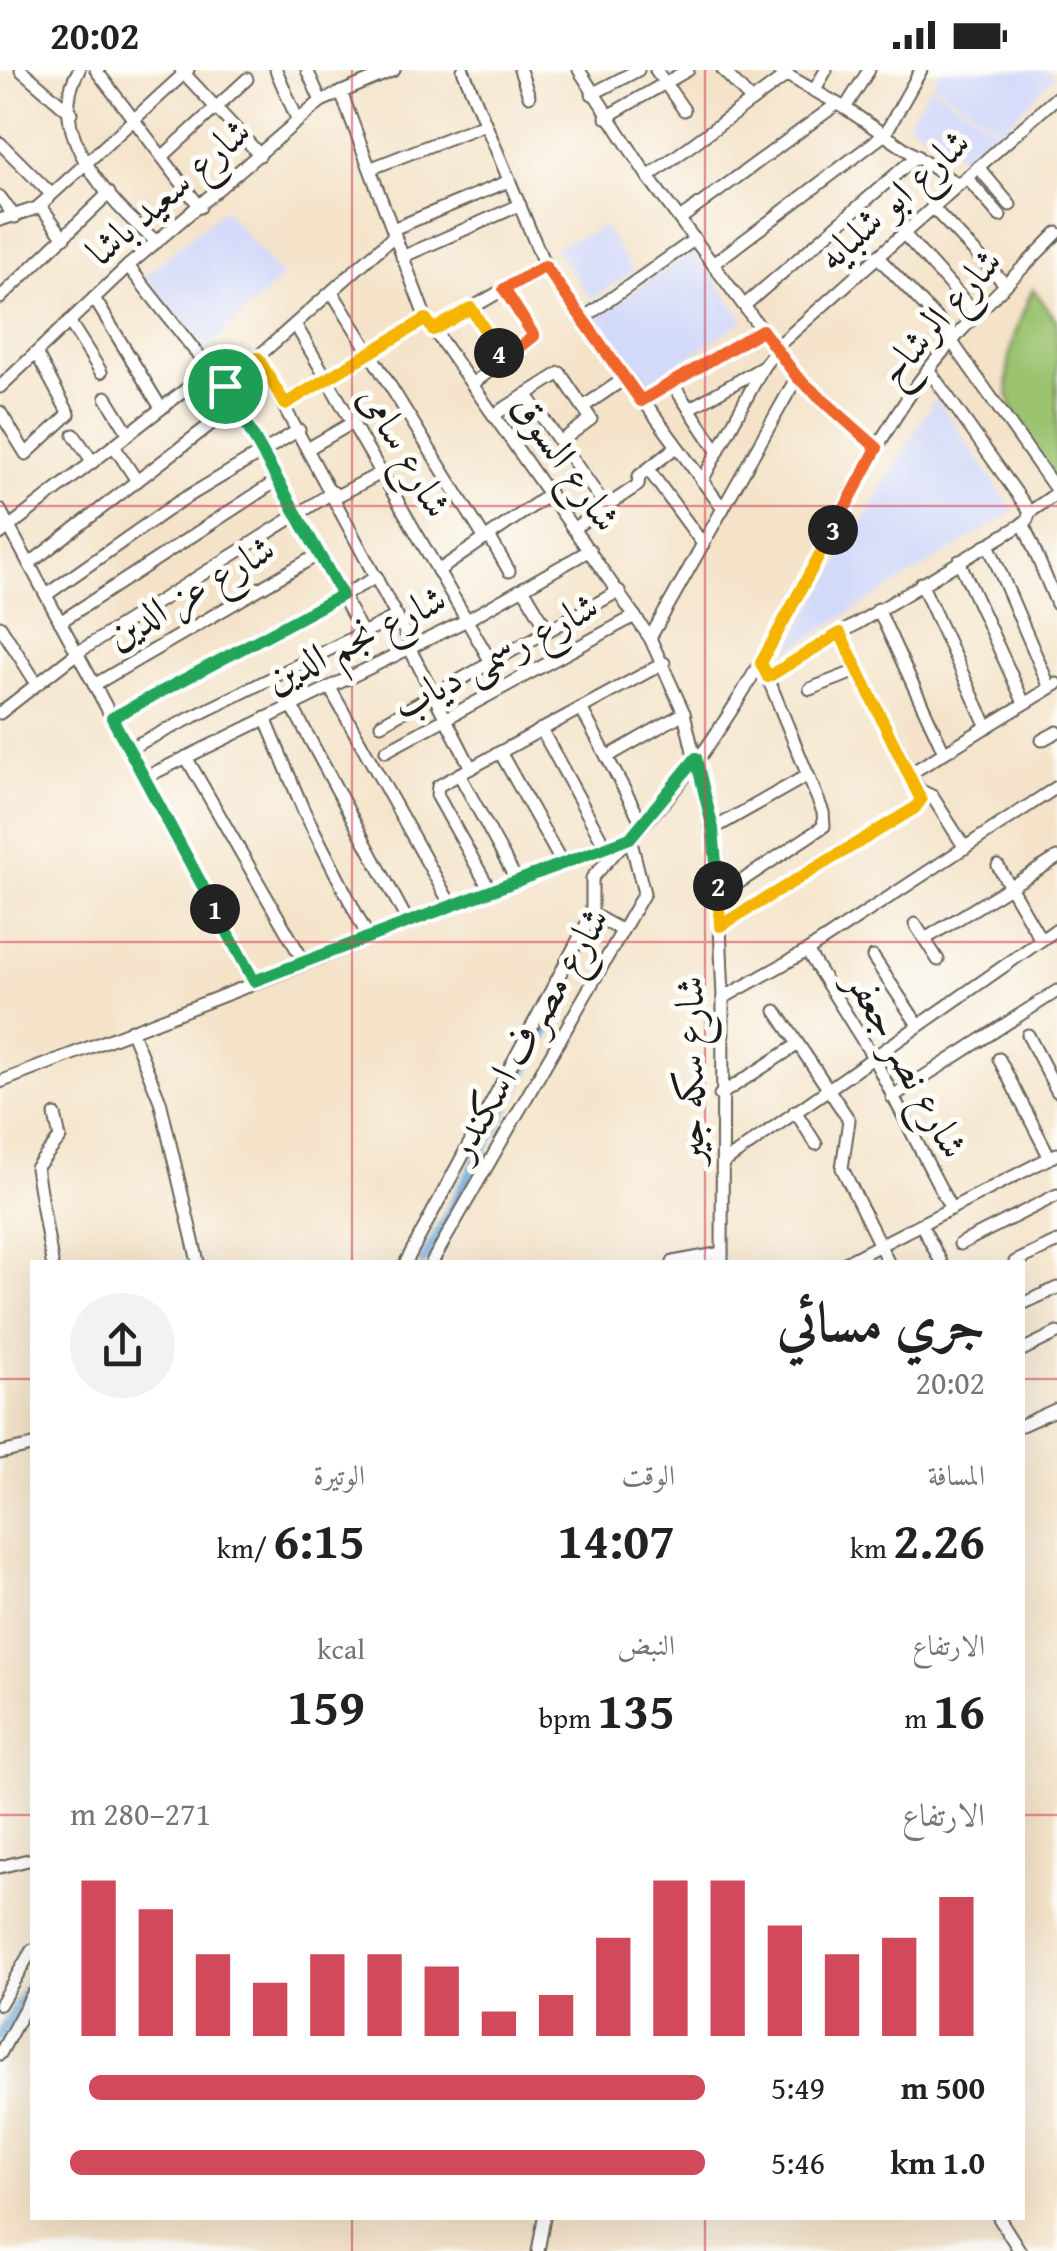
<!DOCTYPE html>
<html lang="ar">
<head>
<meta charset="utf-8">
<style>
  :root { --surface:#fff; --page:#f2f2f2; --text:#222; --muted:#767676; --accent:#d1495b }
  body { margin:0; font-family:"Gentium Book Plus",Amiri,serif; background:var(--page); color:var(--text); direction:rtl; height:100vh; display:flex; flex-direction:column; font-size:38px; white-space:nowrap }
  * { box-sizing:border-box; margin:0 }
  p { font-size:32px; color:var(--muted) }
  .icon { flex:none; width:55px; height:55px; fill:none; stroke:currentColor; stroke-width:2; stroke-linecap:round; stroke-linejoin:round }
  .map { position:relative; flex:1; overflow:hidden; direction:ltr }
  .sheet { position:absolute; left:30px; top:1190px; width:995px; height:960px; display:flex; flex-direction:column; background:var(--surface); border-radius:0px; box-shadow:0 10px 40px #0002; direction:rtl }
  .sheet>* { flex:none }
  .pin { position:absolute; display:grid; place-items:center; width:85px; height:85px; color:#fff; margin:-42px; border:5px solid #fff; border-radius:50%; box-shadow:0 2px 10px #0007 }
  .km { position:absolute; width:50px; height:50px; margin:-25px; border-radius:50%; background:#222; color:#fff; font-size:28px; line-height:50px; text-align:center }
  .round { display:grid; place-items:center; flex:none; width:105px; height:105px; border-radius:52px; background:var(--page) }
  .overview { display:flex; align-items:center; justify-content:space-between; height:170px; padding:0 40px }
  h1 { font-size:55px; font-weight:700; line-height:75px }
  .metrics { display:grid; grid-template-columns:repeat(3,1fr); gap:15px; height:170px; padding:10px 40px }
  .metrics div { display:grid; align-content:center }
  .metrics b { font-size:50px; font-weight:700 }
  .metrics small { font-size:28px; font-weight:400 }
  .metrics p { font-size:28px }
  .chart { height:280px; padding:20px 40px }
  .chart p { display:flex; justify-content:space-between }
  .chart svg { width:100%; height:180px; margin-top:10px; stroke:var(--accent); stroke-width:6 }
  ul { padding:0 40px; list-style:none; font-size:32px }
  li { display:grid; grid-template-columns:160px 120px 1fr; align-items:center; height:75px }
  li i { height:25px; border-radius:12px; background:var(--accent) }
  .status { display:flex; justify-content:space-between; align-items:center; height:70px; padding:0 50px; background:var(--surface); direction:ltr }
  .status svg { height:28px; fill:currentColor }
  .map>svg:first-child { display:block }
</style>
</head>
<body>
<div class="status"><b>20:02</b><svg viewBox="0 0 49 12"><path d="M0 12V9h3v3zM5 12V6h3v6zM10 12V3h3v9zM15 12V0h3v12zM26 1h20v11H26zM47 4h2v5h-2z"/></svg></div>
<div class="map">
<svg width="1057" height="2181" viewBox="0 0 1057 2181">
  <rect width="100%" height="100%" fill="#fdfcf7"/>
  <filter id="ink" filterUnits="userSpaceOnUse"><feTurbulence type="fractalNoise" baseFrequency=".01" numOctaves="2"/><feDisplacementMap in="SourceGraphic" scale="20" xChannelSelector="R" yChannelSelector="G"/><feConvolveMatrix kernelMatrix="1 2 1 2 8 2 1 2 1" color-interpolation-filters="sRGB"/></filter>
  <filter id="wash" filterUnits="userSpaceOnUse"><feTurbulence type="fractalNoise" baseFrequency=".0048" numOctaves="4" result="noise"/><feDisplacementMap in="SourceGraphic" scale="40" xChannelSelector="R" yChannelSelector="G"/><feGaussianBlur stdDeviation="2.25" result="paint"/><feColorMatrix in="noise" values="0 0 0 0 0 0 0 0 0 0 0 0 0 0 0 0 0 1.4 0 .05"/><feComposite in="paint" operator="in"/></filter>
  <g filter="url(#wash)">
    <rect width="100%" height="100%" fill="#f4e3c9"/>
    <g fill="#d2d9f9">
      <path d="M940,0H1045L1054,6L1003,60L933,13Z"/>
      <path d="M931,15L999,61L967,91L907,52Z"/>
      <path d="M224,139L283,207L207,279L144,207Z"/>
      <path d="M604,157L633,202L592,230L554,177Z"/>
      <path d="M694,180L744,250L643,317L591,251Z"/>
      <path d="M936,327L1014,442L786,582Z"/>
    </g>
    <path fill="#9bc36f" stroke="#5c7046" stroke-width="2.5" d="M1033,219L1057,251V416C999,340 993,307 1033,219Z"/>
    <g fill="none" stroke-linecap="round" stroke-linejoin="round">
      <g stroke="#68a6da" stroke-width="10">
        <path d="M423,1192L572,912"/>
        <path d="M0,1967L32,1910"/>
      </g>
    </g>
  </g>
  <g filter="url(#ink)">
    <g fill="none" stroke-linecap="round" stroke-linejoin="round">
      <defs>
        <g id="street">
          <path d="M21,0L71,43"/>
          <path d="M79,0C42,61 113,136 157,172"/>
          <path d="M96,0L200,137"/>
          <path d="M181,0L260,85"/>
          <path d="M276,0L298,51"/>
          <path d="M307,0L321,31"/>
          <path d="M463,0L545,196L723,439"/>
          <path d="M520,0L529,26"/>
          <path d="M579,0L648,107L797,307L877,378"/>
          <path d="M656,0L684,40"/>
          <path d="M723,0L752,31"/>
          <path d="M778,0L845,38L957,114"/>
          <path d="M814,21L826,0"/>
          <path d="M341,22L426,249L650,568L684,643L717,783L723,928L722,1192"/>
          <path d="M592,24L638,0"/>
          <path d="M845,38L869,0"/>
          <path d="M606,47L688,0"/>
          <path d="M0,73L51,124"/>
          <path d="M162,87L247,9"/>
          <path d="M978,97L1010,135"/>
          <path d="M372,98L485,54"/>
          <path d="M648,107L787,5"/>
          <path d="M966,107L1000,146"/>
          <path d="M0,127L15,147"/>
          <path d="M40,135L64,168"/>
          <path d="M932,137L1006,215"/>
          <path d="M680,149L837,34"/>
          <path d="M0,150L37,138L188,0"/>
          <path d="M393,159L509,111"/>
          <path d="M903,163L977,245"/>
          <path d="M877,186L955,268"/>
          <path d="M402,187L520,135"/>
          <path d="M713,194L885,64L921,0"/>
          <path d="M128,196L237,334L363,564"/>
          <path d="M332,222L485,469"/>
          <path d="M0,228L109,123"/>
          <path d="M94,228L161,338"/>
          <path d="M745,235L917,86"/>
          <path d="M471,238L504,290"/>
          <path d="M581,250L695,169"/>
          <path d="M69,251L101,302"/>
          <path d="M295,254L491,592"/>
          <path d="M433,260L545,196"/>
          <path d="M952,272L1057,421"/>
          <path d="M258,288L413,577"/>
          <path d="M928,299L1030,442"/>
          <path d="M672,313L718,382"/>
          <path d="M472,314L534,268L504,219"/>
          <path d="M225,316L395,165"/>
          <path d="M0,317L128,196L321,31L394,0"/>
          <path d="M526,324L606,437"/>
          <path d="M106,327L129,364"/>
          <path d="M641,331L762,260"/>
          <path d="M285,334L426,249"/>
          <path d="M583,337L624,309"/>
          <path d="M689,339L763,297L782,272L1057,27"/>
          <path d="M0,342L26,384L69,344L36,283"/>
          <path d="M494,345L560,303L591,349L560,372"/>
          <path d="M74,365L93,392"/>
          <path d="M114,376L137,411"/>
          <path d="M309,378L352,353"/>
          <path d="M648,399L703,474"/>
          <path d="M702,411L763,297"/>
          <path d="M335,427L381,403"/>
          <path d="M0,440L254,911"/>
          <path d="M1023,453L1057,534"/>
          <path d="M574,458L638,415L639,406L676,377"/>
          <path d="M0,464L212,299"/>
          <path d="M489,466L509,501"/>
          <path d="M988,474L1050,618"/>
          <path d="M959,491L1024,633"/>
          <path d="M29,494L237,334"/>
          <path d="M438,501L550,424"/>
          <path d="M921,513L987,657"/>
          <path d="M523,518L548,560"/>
          <path d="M46,525L177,433L299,360"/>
          <path d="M878,539L944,682"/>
          <path d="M60,552L278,410"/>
          <path d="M0,556L37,614"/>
          <path d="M840,563L919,720L932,726L965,778"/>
          <path d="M650,568L797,307"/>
          <path d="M410,579L471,698"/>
          <path d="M768,607L1026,452L1030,442L1057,423"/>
          <path d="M94,615L319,484"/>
          <path d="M330,618L451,835"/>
          <path d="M810,619L859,600"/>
          <path d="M292,636L408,852"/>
          <path d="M581,638L643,755"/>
          <path d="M0,643L77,583L333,422"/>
          <path d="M112,648L377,507"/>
          <path d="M265,648L303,739L368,867"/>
          <path d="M381,654L619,521"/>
          <path d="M541,659L606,778"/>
          <path d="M1042,670L1057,662"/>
          <path d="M128,679L397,546"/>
          <path d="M386,681L635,546"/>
          <path d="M500,682L562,793"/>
          <path d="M186,687L304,892"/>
          <path d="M607,687L684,643"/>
          <path d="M911,703L1057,614"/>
          <path d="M459,704L517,811"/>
          <path d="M144,708L467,550L590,480"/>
          <path d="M713,759L808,705"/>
          <path d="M998,796L1041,870"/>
          <path d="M490,820L437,725L438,716L664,593"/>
          <path d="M719,826L824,756L823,742L765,601"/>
          <path d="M592,844L621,860"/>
          <path d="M915,854L938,890"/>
          <path d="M720,856L915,738L921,731L920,720"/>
          <path d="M925,869L1057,788"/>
          <path d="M807,881L873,987L951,1139"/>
          <path d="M873,887L918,955"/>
          <path d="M723,928L807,881L1057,717"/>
          <path d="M776,941L849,1050L842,1098L888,1192"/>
          <path d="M131,960L160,1031L198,1192"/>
          <path d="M1028,965L1057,1021"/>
          <path d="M999,989L1050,1088"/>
          <path d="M0,1012L630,768C757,645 813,470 909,326C950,265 1006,216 1057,163"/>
          <path d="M720,1025L797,975"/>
          <path d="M892,1027L1057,921"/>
          <path d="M795,1041L816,1074"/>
          <path d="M723,1093L1057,859"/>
          <path d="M921,1154L941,1192"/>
          <path d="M960,1174L1057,1125"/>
          <path d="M52,1192L36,1098L60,1068L55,1045"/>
          <path d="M406,1192L592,844V808L623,774"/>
          <path d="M432,1192L644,823L630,768"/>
          <path d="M673,1192L722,1183"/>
          <path d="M847,1192L1057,1084"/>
          <path d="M1015,1192L1057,1172"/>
          <path d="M1022,1234L1057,1218"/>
          <path d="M1022,1280L1057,1263"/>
          <path d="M1022,1355L1057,1339"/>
          <path d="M0,1383L32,1376"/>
          <path d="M0,1797L32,1789"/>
          <path d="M0,1934L32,1880"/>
          <path d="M0,1984L32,1925"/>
          <path d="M999,2148L1020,2181"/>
          <path d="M538,2181L544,2148"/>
        </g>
      </defs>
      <use href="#street" stroke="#686259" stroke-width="15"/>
      <use href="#street" stroke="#fff" stroke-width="11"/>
    </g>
  </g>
  <g fill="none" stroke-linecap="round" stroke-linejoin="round" filter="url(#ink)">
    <defs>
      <path id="split-1" d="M215,839L112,648L342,525L225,316"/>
      <path id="split-2" d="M215,839L254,911L630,768L696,688L713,759L718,816"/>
      <path id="split-3" d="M718,816L720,856L915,738L921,730L840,563L768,607L761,593L833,460"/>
      <path id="split-4" d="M499,283L504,290L534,266L504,219L545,196L641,331L762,260L797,307L877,378L833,460"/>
      <path id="split-5" d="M225,316L258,288L285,334L426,249L433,260L471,238L499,283"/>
    </defs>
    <use href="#split-1" stroke="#fff" stroke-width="20"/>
    <use href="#split-2" stroke="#fff" stroke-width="20"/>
    <use href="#split-3" stroke="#fff" stroke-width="20"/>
    <use href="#split-4" stroke="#fff" stroke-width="20"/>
    <use href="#split-5" stroke="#fff" stroke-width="20"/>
    <use href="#split-1" stroke="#22a559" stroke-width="12"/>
    <use href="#split-2" stroke="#22a559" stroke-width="12"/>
    <use href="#split-3" stroke="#f5b400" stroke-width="12"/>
    <use href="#split-4" stroke="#f0652b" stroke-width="12"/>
    <use href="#split-5" stroke="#f5b400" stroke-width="12"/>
  </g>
  <path fill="none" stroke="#d1495b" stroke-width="2.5" stroke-opacity="0.55" d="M352,0V1192M705,0V1192M0,436H1057M0,872H1057M0,1309H32M1022,1309H1057M0,1745H32M1022,1745H1057M352,2148V2181M705,2148V2181"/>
  <g text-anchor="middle" stroke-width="10" stroke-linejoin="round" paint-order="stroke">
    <g font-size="40" fill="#1c1c1c" stroke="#fdfcf7">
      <text transform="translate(168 121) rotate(-41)" y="14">شارع سعيد باشا</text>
      <text transform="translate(893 129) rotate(-42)" y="14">شارع ابو شلبايه</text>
      <text transform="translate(939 246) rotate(-49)" y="14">شارع الرشاح</text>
      <text transform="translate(406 381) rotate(60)" y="14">شارع سامى</text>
      <text transform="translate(567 392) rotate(55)" y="14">شارع السوق</text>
      <text transform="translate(190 521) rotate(-30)" y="14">شارع عز الدين</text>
      <text transform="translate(355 568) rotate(-26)" y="14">شارع نجم الدين</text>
      <text transform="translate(495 585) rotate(-28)" y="14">شارع رسمى دياب</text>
      <text transform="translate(527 963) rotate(-60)" y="14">شارع مصرف اسكندر</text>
      <text transform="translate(908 994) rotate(61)" y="14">شارع نصر جعفر</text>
      <text transform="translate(689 1000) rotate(-90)" y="14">شارع سكه جير</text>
    </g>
  </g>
</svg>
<div class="pin" style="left:225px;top:316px;background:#1e9e55"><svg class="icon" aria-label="arrive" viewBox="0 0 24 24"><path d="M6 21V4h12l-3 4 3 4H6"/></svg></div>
<b class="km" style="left:215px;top:839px">1</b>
<b class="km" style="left:718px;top:816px">2</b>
<b class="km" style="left:833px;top:460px">3</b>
<b class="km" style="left:499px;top:283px">4</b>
<section class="sheet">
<div class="overview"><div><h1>جري مسائي</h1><p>20:02</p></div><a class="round"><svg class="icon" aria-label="share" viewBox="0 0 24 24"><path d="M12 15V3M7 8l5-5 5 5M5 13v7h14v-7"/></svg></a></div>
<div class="metrics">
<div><p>المسافة</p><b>2.26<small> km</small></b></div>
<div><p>الوقت</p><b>14:07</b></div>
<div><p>الوتيرة</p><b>6:15<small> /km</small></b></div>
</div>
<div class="metrics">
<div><p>الارتفاع</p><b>16<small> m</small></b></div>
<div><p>النبض</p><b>135<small> bpm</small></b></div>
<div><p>kcal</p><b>159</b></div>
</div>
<div class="chart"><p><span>الارتفاع</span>271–280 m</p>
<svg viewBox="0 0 160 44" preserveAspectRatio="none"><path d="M5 44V6M15 44V13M25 44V24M35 44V31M45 44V24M55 44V24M65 44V27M75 44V38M85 44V34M95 44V20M105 44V6M115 44V6M125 44V17M135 44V24M145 44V20M155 44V10"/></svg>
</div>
<ul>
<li><b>500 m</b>5:49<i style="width:97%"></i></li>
<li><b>1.0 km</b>5:46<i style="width:100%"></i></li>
</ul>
</section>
</div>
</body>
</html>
